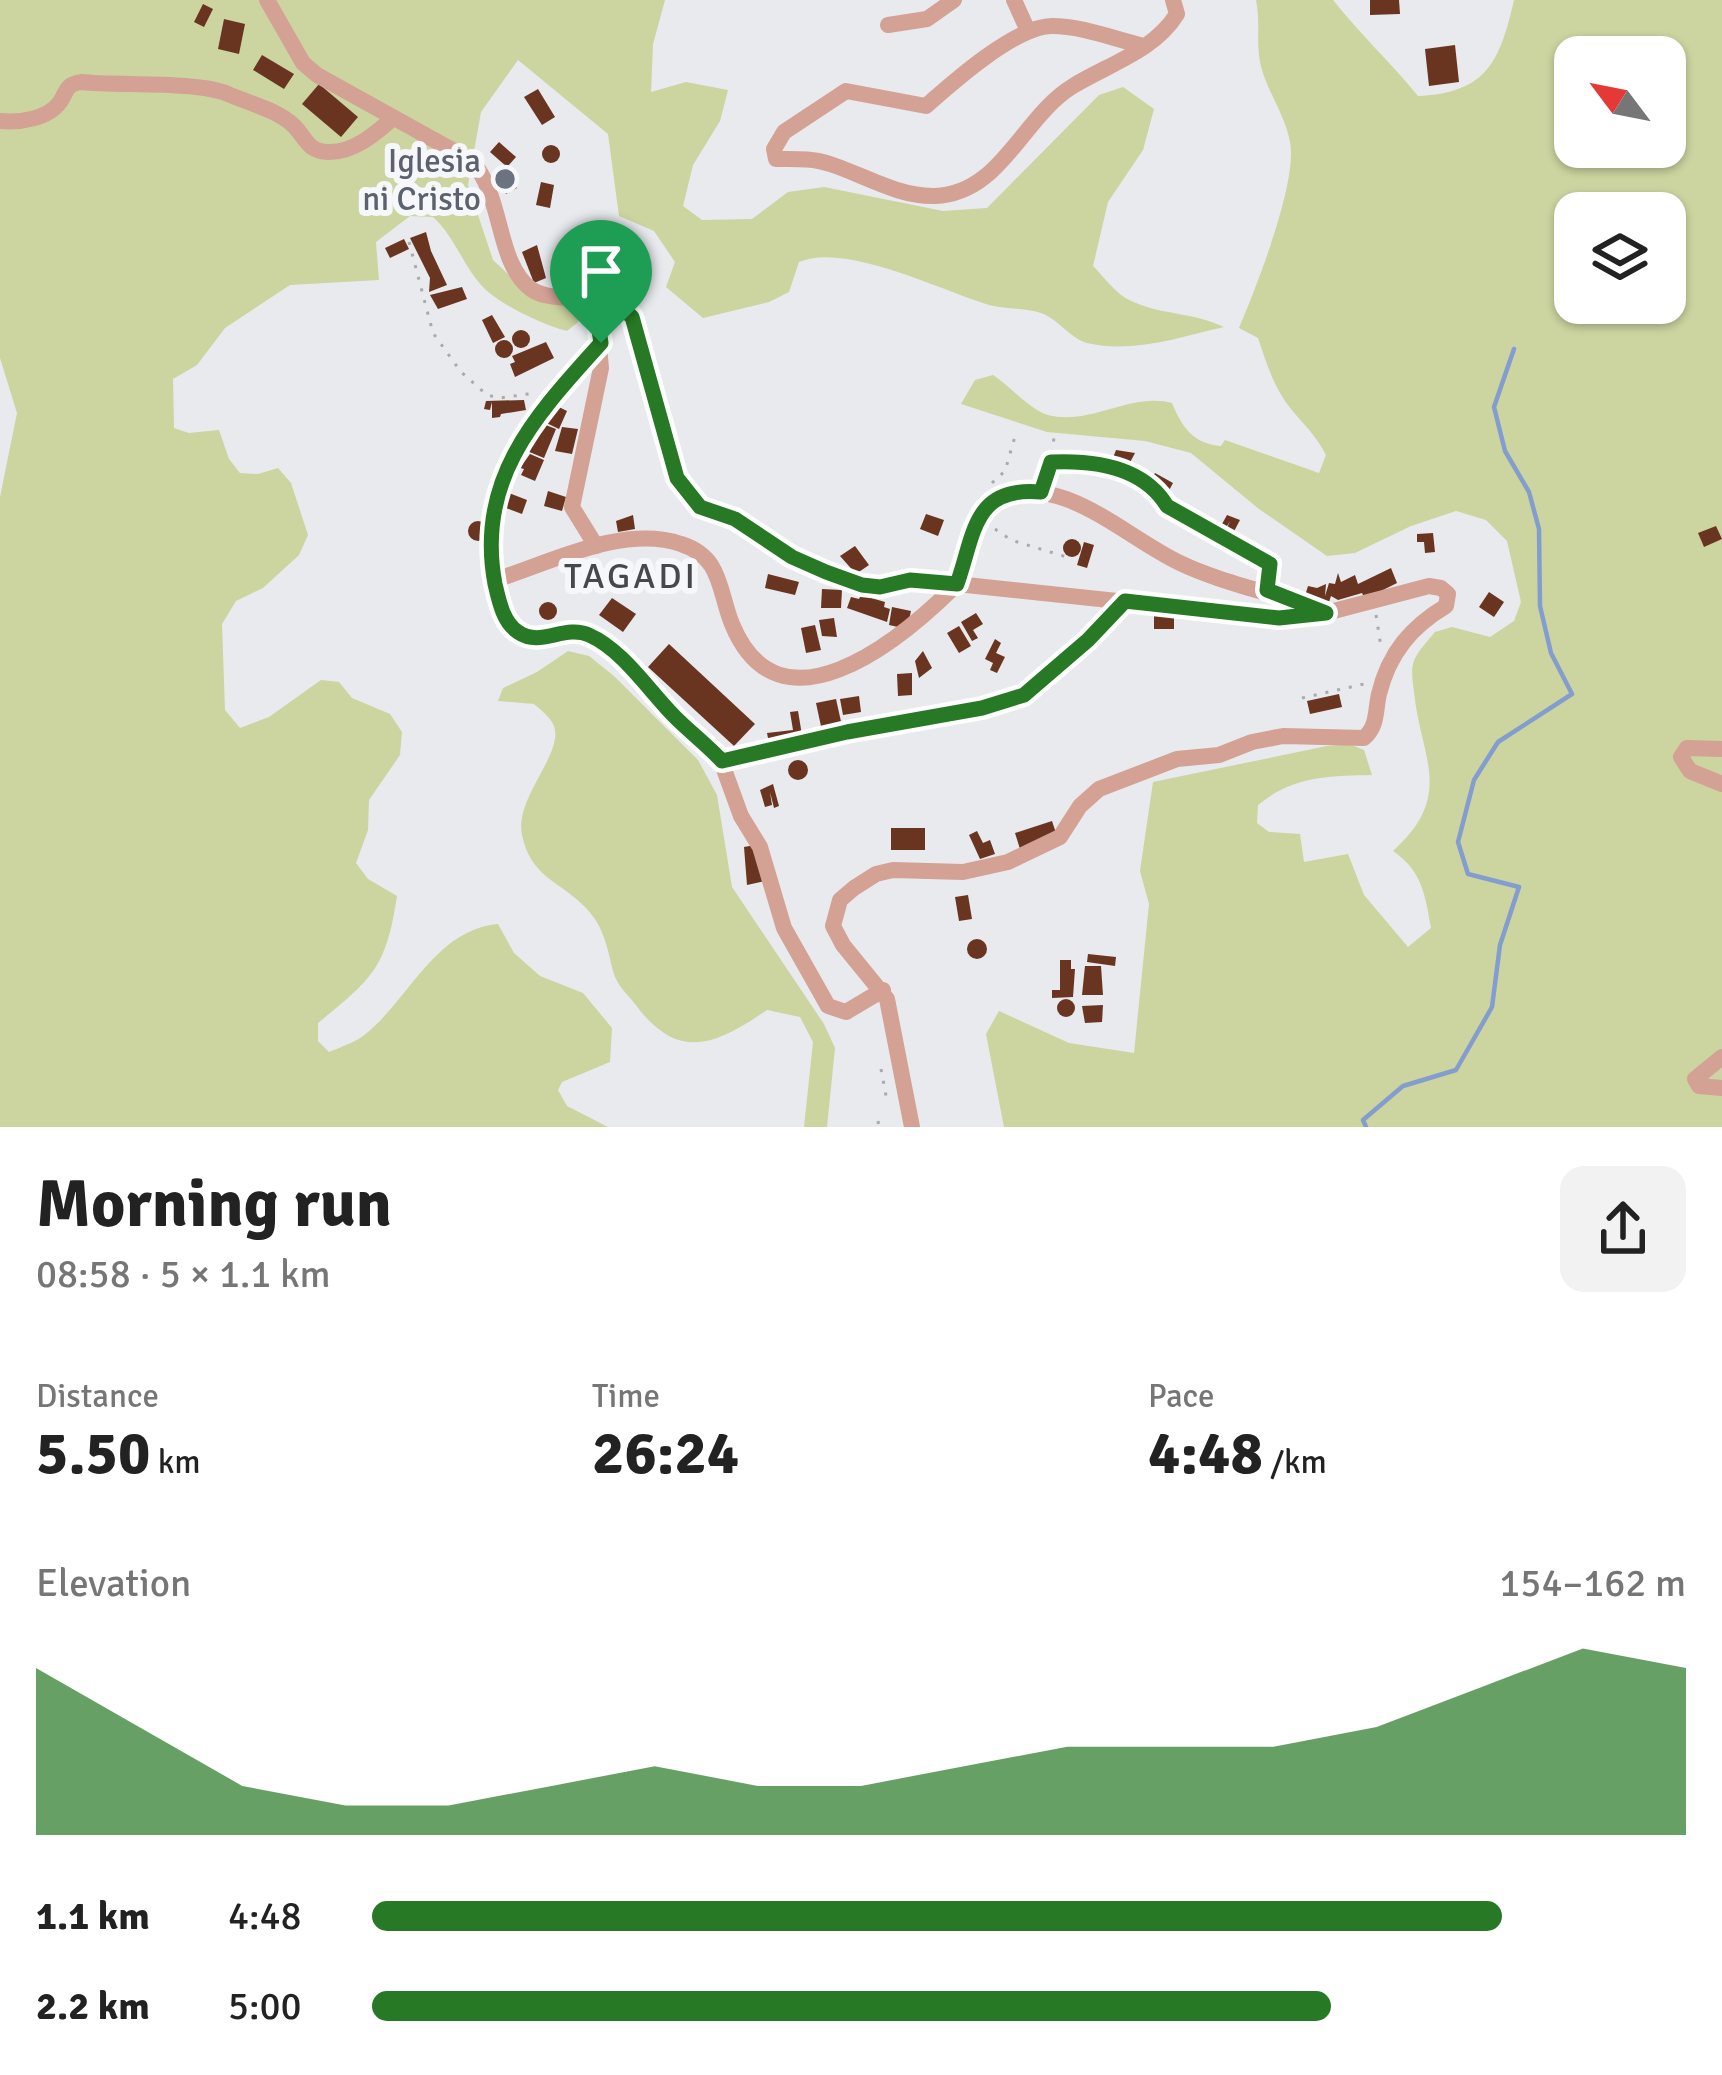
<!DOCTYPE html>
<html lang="en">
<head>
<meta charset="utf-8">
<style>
  :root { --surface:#fff; --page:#f2f2f2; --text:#222; --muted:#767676; --accent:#277925 }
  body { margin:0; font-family:Signika,sans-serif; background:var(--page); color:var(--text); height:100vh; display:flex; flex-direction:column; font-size:45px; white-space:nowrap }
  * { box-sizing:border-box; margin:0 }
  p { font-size:39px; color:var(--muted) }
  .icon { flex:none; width:66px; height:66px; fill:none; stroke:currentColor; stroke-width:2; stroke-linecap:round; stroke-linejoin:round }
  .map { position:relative; height:1127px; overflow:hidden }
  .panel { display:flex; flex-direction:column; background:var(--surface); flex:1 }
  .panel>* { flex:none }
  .needle { width:78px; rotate:302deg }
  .fabs { position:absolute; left:1554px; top:36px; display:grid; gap:24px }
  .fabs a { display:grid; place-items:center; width:132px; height:132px; border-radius:24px; background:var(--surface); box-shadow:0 3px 9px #0004; font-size:60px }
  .pin { position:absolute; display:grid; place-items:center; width:102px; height:102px; color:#fff; margin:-123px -51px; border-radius:50% 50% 50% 0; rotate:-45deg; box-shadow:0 0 12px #0007 }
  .pin .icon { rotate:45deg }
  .round { display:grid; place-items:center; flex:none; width:126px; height:126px; border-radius:24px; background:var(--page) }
  .head { display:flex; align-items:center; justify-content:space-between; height:204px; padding:0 36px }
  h1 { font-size:66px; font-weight:700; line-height:90px }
  .figures { display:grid; grid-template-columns:repeat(3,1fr); gap:18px; height:204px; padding:12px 36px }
  .figures div { display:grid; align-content:center }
  .figures b { font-size:60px; font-weight:700 }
  .figures small { font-size:33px; font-weight:400 }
  .figures p { font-size:33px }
  .chart { height:336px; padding:24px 36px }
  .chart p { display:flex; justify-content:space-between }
  .chart svg { width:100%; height:216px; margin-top:12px; fill:var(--accent); opacity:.7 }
  ul { padding:0 36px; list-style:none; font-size:39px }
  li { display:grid; grid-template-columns:192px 144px 1fr; align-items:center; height:90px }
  li i { height:30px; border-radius:15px; background:var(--accent) }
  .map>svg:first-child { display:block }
</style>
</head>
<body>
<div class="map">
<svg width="1722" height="1127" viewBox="0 0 1722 1127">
  <rect width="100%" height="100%" fill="#e8eaed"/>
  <g fill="#ccd4a0" fill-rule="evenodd">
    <path d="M0,0H665L653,44L651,92L686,82L728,90L720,121L693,165L683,206L702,220L752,219L788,192L824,187L943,211L987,208L1099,95L1123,87L1154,109L1143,150L1108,202L1093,266C1104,277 1115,293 1129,300C1159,315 1193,312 1224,327C1180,337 1132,354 1087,343C1070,338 1058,319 1041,313C1024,307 1004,310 986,304C941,290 844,242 799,262L789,292L769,302L703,318L666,287L675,262L654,231L619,216L608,134L518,60L481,112L468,185L493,260L529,294L579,310L578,322L567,331C543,325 499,304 483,287C463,266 455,237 433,217L410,216L376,242L379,280L290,285L225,328L197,365L173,379L174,428L189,433L219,430L229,459L240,473L258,474L278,468L291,483L308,535L299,555L263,588L236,601L222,624L225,710L240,728L269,717L321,680L339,682L352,698L390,714L402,732L400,755L369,800L368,830L356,863L368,879L397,896C386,968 373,978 318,1023V1041L329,1052C340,1047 354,1043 363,1036C409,1001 434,930 498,924L514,953L540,976L583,993L612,1028L610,1062L562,1082L558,1090L567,1106L608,1127H0V497L17,413L0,358Z"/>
    <path d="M1256,0H1333C1360,34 1391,63 1418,96C1487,93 1500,61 1514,0H1722V1127H1004L986,1034L999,1011L1069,1043L1134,1053L1149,904L1140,871L1153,782L1327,746L1349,744L1364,750L1372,775C1328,776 1293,776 1258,805L1257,823L1269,832L1300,834L1304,862L1348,854L1364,895L1408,947L1431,928C1425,894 1422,871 1393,851C1455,795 1421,759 1414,692C1413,683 1411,672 1413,664C1416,652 1428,641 1435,632L1452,627L1490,637L1514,621L1521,602L1507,541L1486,520L1456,511L1411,526L1355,553L1327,556L1259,509L1191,453L1145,441L1047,432L961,404L975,380L993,375C1010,386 1030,410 1048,415C1091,426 1130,392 1172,403C1182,427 1193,444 1221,446L1225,440L1319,473L1326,455C1316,435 1304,425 1291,409C1274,388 1266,362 1258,338L1239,328C1256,288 1298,182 1290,142C1285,112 1262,85 1259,55C1257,36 1260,19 1256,0ZM1575,57H1665V147H1575ZM1575,213H1665V303H1575Z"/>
    <path d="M568,651L589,656L614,676L698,760L717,795L732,887L824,1024L835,1048L827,1127H804L813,1042L800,1017L767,1010C714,1046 678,1062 635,1004C628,995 617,985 614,974C607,950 606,929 586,908C559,880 531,878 522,835C514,797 567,751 553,724C550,717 540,709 534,704L498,701L503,688L537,672Z"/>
  </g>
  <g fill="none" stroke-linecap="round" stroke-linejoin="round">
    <path stroke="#849dcf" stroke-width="4.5" d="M1366,1127L1363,1120L1403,1086L1456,1070L1492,1007L1500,945L1519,887L1468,874L1458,842L1474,780L1498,742L1572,694L1551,653L1540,606L1539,529L1529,492L1505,451L1494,407L1514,349"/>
  </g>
  <g fill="#693521">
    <path d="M1370,0H1399L1400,14L1370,15Z"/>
    <path d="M203,4L213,9L204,27L194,22Z"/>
    <path d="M224,19L245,24L239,54L218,49Z"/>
    <path d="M1455,45L1459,82L1429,86L1425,49Z"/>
    <path d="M262,55L294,74L284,89L253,70Z"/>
    <path d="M319,84L358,117L341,137L302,104Z"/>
    <path d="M538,89L555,117L542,125L524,97Z"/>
    <path d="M499,142L516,157L507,167L490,152Z"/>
    <circle cx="551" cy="154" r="9"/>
    <path d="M506,169L517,188L506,194L495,175Z"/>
    <path d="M541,182L554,185L550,208L536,205Z"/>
    <path d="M426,232L431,251L447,285L429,292L430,278L410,238Z"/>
    <path d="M404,239L409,249L390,258L385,248Z"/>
    <path d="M537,245L546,278L534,283L522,252Z"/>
    <path d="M616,251L627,255L625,261L630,263L621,274L609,270Z"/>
    <path d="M462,287L467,299L438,309L430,295Z"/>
    <path d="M492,315L505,337L493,343L482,320Z"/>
    <circle cx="521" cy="339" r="9"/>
    <circle cx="504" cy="349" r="9"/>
    <path d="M546,342L554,358L515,377L510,364L515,362L512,356Z"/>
    <path d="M524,400L526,410L501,414L500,417L492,418V402L490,410L484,409L486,401Z"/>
    <path d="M555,405L567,411L559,429L540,420L544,410L551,413Z"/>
    <path d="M538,422L556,429L544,458L527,451Z"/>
    <path d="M562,427L578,429L572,454L555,451Z"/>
    <path d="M1116,450L1135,453L1126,470L1111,463Z"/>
    <path d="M530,454L544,460L535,481L521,475L524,469L520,468Z"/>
    <path d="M1155,473L1173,483L1166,496L1148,484Z"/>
    <path d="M548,491L566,497L562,511L544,506Z"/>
    <path d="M509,493L527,500L522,514L503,507Z"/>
    <path d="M926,514L944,520L938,536L920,529Z"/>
    <path d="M633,515L635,529L618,532L616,521Z"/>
    <path d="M1227,515L1240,520L1230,539L1224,535L1230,521L1222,535L1217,533Z"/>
    <circle cx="478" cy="531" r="10"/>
    <path d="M1716,526L1722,539L1704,547L1698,533Z"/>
    <path d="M1433,533L1435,552L1425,553L1424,542H1417V534Z"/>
    <circle cx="1072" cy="548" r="9"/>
    <path d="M1084,542L1094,545L1087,568L1077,565Z"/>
    <path d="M855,546L869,565L856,574L840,556Z"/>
    <path d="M1391,568L1397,583L1365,599L1362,593L1338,600L1331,596L1327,608L1304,599L1308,586L1317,588L1326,584L1325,596L1329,583L1335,584L1338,573L1341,582L1355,575L1358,584Z"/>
    <path d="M768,574L799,582L795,595L765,588Z"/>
    <path d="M822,589L842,590L841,608H821Z"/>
    <path d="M1489,592L1504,602L1494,617L1479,607Z"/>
    <path d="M861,595L885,602L884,607L890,609L887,622L847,608L851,597L859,599Z"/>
    <path d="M612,598L636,614L623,632L599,615Z"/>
    <circle cx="548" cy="611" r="9"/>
    <path d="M892,607L911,611L907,629L889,625Z"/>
    <path d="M976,613L983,624L973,630L978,638L972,641L961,622Z"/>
    <rect x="1154" y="614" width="20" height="15"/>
    <path d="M834,618L837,637L822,636L819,620Z"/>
    <path d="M815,625L821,650L806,653L801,628Z"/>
    <path d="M959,626L971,646L959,653L947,633Z"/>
    <path d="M995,639L1001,643L996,653L1005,657L997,673L990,670L993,663L985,659Z"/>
    <path d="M669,644L755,724L734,746L648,667Z"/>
    <path d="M923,651L932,668L919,678L915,661Z"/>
    <path d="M912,673V695L898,696L897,674Z"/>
    <path d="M1339,694L1342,707L1310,714L1307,701Z"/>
    <path d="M859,696L861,712L843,715L840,699Z"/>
    <path d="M836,699L842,726L822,731L816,703Z"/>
    <path d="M798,711L802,735L770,748L767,733L793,730L790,712Z"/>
    <circle cx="798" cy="770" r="10"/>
    <path d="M773,784L779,806L774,808L770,792L772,805L765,807L760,790Z"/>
    <path d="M1052,821L1057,836L1020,849L1015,833Z"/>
    <rect x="891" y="828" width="34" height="22"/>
    <path d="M977,831L983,843L990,840L995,854L980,859L969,835Z"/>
    <path d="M755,845L765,881L747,885L744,847Z"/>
    <path d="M968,895L972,919L959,921L955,897Z"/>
    <circle cx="977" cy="949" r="10"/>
    <path d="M1088,954L1116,957L1115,966L1087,962Z"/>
    <path d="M1060,960H1071V969H1075L1073,997L1052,998V990H1060Z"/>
    <path d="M1085,966H1101L1103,995H1082Z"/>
    <circle cx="1066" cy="1008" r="9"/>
    <path d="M1103,1005L1102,1022L1085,1023L1082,1006Z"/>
  </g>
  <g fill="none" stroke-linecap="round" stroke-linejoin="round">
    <g stroke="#a8aaad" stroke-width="3" stroke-dasharray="3 9" stroke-linecap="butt">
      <path d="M409,242L433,333L461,372L487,395L500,398L535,393"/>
      <path d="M608,301L632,317L677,478L700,507L735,519L792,557L826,572L880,587L910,580L933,582"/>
      <path d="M1051,462C1095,459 1142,466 1167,506L1270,564"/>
      <path d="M1048,477L1054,438"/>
      <path d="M992,483L1005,471L1016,433"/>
      <path d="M995,529L1011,540L1070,558"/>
      <path d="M1268,576L1273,554"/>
      <path d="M1376,615L1381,647"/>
      <path d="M1302,698L1364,684"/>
      <path d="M881,1069L887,1101"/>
      <path d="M878,1121L879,1127"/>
    </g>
    <g stroke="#d4a195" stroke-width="16">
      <path d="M267,0L303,63L317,75L472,161C504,198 496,263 531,289C549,302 575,293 595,305L601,368L572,507L596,546"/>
      <path d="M1014,0L1028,31"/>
      <path d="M888,25L927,19L954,0"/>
      <path d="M1144,46C1114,39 1082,26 1052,26C1016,26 953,82 926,106L846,91L784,132L774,149L776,159C794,159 813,158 830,164C864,175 898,197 935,196C1001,194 1022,117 1073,86C1109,64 1154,51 1177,14L1173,0"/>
      <path d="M0,121C19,123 48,119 60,102C68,90 65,85 81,82C119,86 198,81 228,94C248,103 278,110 294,126C306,138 308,152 328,152C353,153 375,134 392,119"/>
      <path d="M601,343L529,425L501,480L491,542L499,603L506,618L522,635L534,639L578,631L611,649L721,761L741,816L760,847L784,928L828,1006L846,1012L883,990"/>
      <path d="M495,580C550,563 623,524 681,544C722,557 718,589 732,624C779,739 898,642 953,588C970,571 971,525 994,497C1063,472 1123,536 1180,563C1224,584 1275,593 1321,611"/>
      <path d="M1722,749L1687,748L1681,757L1690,771L1722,784"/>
      <path d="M721,761L847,732L982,708L1024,695L1069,658L1125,601"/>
      <path d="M1722,1057L1695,1079L1699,1086L1722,1088"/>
      <path d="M912,1127L887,999L843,945L833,926L840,900L854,888L876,874L893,870L963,872L1008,862L1060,837L1080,806L1099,789L1177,759L1219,755L1252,742L1283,736L1364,738C1378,726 1375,711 1379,694C1389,653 1411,627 1446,606L1448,594L1441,588L1429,586L1326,613L1279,618L957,584"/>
    </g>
  </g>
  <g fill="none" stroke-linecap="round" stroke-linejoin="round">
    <defs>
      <path id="route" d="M612,300L632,317L677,478L700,507L735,519L792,557L826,572L862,585L880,587L910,580L957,584C975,533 973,486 1041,492L1051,462C1094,460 1143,466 1167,506L1270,564L1267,590L1326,613L1279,618L1125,601L1088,640L1024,695L982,708L847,732L722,761C707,745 690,732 675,717C649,691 623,650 589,635C564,624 541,648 518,632C503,622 499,601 495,584C475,479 536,415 601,343L595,305Z"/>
    </defs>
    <use href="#route" stroke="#fff" stroke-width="24"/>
    <use href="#route" stroke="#277925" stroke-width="15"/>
  </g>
  <circle fill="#6b7280" stroke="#f5f7fb" stroke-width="4.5" cx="505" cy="179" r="12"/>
  <g text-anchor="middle" stroke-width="12" stroke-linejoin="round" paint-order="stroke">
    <g font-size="33" fill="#5b616d" stroke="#f5f7fb" text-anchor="end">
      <text x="481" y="172">Iglesia<tspan x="481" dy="38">ni Cristo</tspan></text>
    </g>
    <g font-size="36" letter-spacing="3" fill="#46484b" stroke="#f5f7fb">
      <text x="631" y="588">TAGADI</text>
    </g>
  </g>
</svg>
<div class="fabs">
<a><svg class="needle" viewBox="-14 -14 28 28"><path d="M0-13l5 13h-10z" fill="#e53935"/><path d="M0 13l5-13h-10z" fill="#767676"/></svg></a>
<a><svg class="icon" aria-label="layers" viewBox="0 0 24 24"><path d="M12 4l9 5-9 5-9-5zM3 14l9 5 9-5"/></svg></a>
</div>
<div class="pin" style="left:601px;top:343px;background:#1e9e55"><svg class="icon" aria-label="arrive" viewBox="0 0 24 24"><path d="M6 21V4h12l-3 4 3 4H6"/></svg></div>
</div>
<section class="panel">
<div class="head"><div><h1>Morning run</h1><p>08:58 · 5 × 1.1 km</p></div><a class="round"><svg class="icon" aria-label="share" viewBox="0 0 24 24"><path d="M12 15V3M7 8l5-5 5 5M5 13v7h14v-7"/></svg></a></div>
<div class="figures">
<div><p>Distance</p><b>5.50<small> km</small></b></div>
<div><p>Time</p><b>26:24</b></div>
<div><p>Pace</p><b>4:48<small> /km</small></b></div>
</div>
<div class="chart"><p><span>Elevation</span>154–162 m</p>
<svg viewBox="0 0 160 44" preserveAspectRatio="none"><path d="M0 44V10L10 22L20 34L30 38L40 38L50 34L60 30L70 34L80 34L90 30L100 26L110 26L120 26L130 22L140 14L150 6L160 10V44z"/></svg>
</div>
<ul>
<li><b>1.1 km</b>4:48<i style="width:86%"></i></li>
<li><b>2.2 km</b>5:00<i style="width:73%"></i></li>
</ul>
</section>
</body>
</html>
